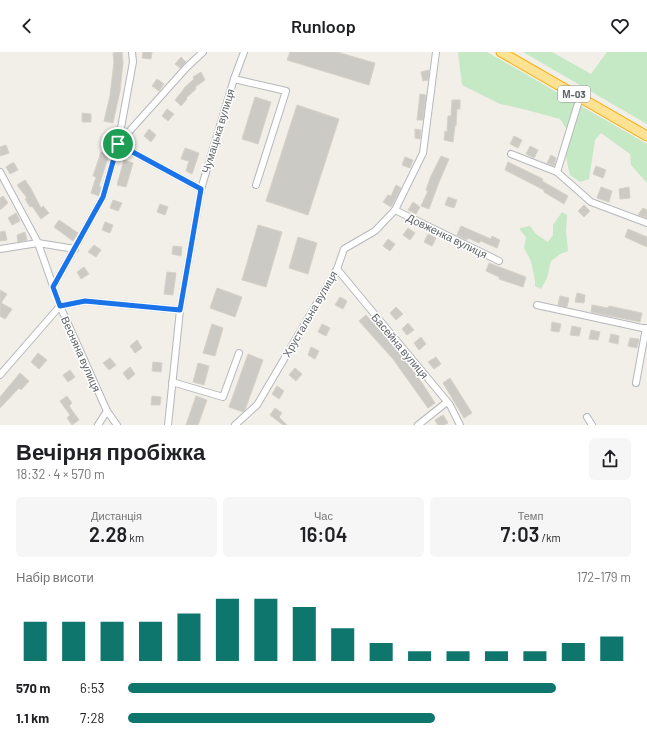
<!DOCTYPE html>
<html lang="uk">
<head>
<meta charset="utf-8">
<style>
  :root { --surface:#fff; --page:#f6f6f6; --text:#202124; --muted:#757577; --accent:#0f766e }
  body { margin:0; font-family:Barlow,sans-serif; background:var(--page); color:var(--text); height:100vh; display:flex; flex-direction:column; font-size:15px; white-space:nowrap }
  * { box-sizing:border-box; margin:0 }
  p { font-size:13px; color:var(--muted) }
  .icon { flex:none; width:22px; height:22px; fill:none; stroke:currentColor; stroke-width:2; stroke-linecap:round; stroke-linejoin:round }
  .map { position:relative; height:373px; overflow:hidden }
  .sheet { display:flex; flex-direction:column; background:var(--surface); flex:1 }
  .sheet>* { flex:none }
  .pin { position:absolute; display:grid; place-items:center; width:34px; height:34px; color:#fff; margin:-17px; border:2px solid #fff; border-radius:50%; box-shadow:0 1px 4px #0007 }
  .round { display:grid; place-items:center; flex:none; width:42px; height:42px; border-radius:6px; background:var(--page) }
  .summary { display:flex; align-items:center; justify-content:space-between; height:68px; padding:0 16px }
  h1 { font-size:22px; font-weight:600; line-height:30px }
  .metrics { display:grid; grid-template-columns:repeat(3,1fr); gap:6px; height:68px; padding:4px 16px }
  .metrics div { display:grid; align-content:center; border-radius:6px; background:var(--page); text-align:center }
  .metrics b { font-size:20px; font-weight:600 }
  .metrics small { font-size:11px; font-weight:400 }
  .metrics p { font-size:11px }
  .chart { height:112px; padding:8px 16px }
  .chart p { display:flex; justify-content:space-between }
  .chart svg { width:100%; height:72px; margin-top:4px; stroke:var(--accent); stroke-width:6 }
  ul { padding:0 16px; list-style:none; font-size:13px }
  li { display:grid; grid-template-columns:64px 48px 1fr; align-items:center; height:30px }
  li i { height:10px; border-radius:5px; background:var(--accent) }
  header { display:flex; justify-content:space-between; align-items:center; height:52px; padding:0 16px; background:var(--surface); font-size:18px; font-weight:600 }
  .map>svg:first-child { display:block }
</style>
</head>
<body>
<header><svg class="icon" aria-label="back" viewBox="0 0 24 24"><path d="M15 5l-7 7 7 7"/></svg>Runloop<svg class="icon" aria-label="heart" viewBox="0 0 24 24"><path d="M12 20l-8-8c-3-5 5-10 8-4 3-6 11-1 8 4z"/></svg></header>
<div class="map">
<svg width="647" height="373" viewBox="0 0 647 373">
  <rect width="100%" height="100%" fill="#f1efe8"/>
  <g fill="#c5e8c5">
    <path d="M458,0H487L647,92V131L631,113L630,102L601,81L595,88L589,127L580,130L570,123L564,96L569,81L560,67L519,56L500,52L462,33Z"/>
    <path d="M523,0H552L591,22L607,0H647V72Z"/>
    <path d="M562,160L567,163L566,179L568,199L560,202L551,209L547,226L541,237L535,234V229L531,209L524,196L526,185L520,178V176L530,174L536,182L548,190L553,183V173Z"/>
  </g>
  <g fill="#cccac5" stroke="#d6d1c6">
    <path d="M122,0L123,11L120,39L113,71L104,69L110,44L114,10L113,1Z"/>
    <path d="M143,0H152L151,7L142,6Z"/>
    <path d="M290,0H337L375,11L369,33L287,8Z"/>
    <path d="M181,5L186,10L180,16L175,12Z"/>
    <path d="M429,18L428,28L423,29L421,20Z"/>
    <path d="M201,20L205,28L195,35L196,37L186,46L187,47L181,54L175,48L184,37V36L194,27L193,25Z"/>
    <path d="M157,27L164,32L159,39L152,34Z"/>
    <path d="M420,42L426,43L423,68H417Z"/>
    <path d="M255,45L271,50L258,92L242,87Z"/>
    <path d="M452,48H460V57H457L456,74L455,73L453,90L444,88L445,79L447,80L448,64H451Z"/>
    <path d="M297,53L339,67L308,163L266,149Z"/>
    <path d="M167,57L174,62L168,69L162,64Z"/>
    <path d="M82,61L91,62V70H82Z"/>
    <path d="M149,77L156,83L151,90L144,84Z"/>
    <path d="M415,77L421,78L420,87L415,86Z"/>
    <path d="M105,82L113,84L111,93L102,90Z"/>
    <path d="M514,84L522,88L518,96L510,92Z"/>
    <path d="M6,93L9,101L0,104V95Z"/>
    <path d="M530,94L538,98L534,106L526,102Z"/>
    <path d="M185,96L199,101L192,122L186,119L189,109L181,107Z"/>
    <path d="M101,100L109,102L99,134L101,135L99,144L91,141L96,125L93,124Z"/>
    <path d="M551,103L556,106L554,114L547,111Z"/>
    <path d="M441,104L449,107L439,130L429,157L421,154L428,139L426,138L431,124Z"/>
    <path d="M405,105L413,108L410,116L402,113Z"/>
    <path d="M124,108L133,111L126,135L117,133Z"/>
    <path d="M508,110L543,127L542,129L568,144L564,152L544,140V138L505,118Z"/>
    <path d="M12,111H14L18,118L10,122L6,115Z"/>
    <path d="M596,114L606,118L603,126L593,122Z"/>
    <path d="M25,128L30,135L41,156L43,154L49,161L41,167L32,154L30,155L25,147L27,146L17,133Z"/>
    <path d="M396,133L401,136L391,155L383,150L388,143L391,144Z"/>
    <path d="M601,135L612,139L609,150L597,146Z"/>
    <path d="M629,135L630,146L620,147L619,137Z"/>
    <path d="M3,144L8,151L0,158V146Z"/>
    <path d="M448,145L457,148L454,156L445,153Z"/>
    <path d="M113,148L122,151L118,159L110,156Z"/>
    <path d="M413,150L420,155L416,162L408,158Z"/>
    <path d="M160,152L168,155L165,163L157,160Z"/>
    <path d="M584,153L590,159L584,165L578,159Z"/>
    <path d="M643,156L647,158V166L638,163Z"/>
    <path d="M16,161L20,169L12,173L8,166Z"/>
    <path d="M59,168L78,181L73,189L54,175Z"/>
    <path d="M105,170L113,173L110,181L102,178Z"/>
    <path d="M258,173L282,180L266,235L242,228Z"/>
    <path d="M461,174L491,187L492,184L500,188L497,196L481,189L479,191L468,186L467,188L457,183Z"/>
    <path d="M408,176L415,181L410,188L403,183Z"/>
    <path d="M628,177L647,185V195L625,185Z"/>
    <path d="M5,179L7,188L0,189V180Z"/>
    <path d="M25,180L27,188L18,190L17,183Z"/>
    <path d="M428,182L436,186L432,194L424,190Z"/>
    <path d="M298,185L317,191L308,222L289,216Z"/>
    <path d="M388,187L395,192L390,199L383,194Z"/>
    <path d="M94,193L101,198L96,205L88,200Z"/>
    <path d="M173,194L182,195L181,204L172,202Z"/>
    <path d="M489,211L526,225L523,235L499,227V225L486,219Z"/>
    <path d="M84,215L89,222L81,227L77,220Z"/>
    <path d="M167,220L176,221L173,243L164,242Z"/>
    <path d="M217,236L242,245L235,265L210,256Z"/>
    <path d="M0,238L7,242L1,251L12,257L5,267L0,264Z"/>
    <path d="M577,241L585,243L584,251L575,250Z"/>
    <path d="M560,244L569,246L567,255L558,253Z"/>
    <path d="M340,245L347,249L343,257L335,253Z"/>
    <path d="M592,253L608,256L609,254L642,261L640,270L591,260Z"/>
    <path d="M396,255L403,262L396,268L390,261Z"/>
    <path d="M366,263L395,295L420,328L435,351L428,356L393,307L359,269Z"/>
    <path d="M552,270L561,272L559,280L551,279Z"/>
    <path d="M408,271L414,278L407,283L402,277Z"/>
    <path d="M212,272L223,276L215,304L203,301Z"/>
    <path d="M322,272L330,276L326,284L318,280Z"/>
    <path d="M572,274L581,276L579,284L570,283Z"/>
    <path d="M591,278L600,280L598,288L589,287Z"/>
    <path d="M611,282L619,284L618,292L609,290Z"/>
    <path d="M421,285L426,292L419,298L414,291Z"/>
    <path d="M630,286L639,287L637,296L628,294Z"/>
    <path d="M137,288L142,296L135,301L130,294Z"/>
    <path d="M311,295L319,299L315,307L308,303Z"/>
    <path d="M38,301L47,308L39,317L31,310Z"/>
    <path d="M248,302L263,308L245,358L243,360L229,355Z"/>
    <path d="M436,305L441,312L434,317L428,310Z"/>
    <path d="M110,306L116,313L109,318L103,311Z"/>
    <path d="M153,310L162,311L161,320L152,319Z"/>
    <path d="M198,311L209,314L204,333L193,330Z"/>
    <path d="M130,315L135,322L128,328L123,321Z"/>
    <path d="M295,316L302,322L296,329L289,323Z"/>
    <path d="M70,318L75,325L68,330L63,323Z"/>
    <path d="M20,321L29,329L21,338L19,336L0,356V345Z"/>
    <path d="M450,326L472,361L464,366L443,331Z"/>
    <path d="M277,334L284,339L279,347L272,342Z"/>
    <path d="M67,344L72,351L69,354L79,368L72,373L67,366L70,363L60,349Z"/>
    <path d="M152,344L161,345L160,353H151Z"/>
    <path d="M196,344L207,348L198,373H186Z"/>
    <path d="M275,356L282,361L279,365L287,373H283L270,363Z"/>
    <path d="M443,363L448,371L444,373H438L435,368Z"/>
  </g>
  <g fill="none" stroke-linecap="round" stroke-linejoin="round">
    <defs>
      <g id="minor">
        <path d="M234,27L286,39L256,133"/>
        <path d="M511,102L557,120L591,150L647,171"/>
        <path d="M0,120L38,191L60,254L107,359L117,373"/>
        <path d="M557,120L580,45"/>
        <path d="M201,137L118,92L186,16L203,0"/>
        <path d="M395,158L499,209"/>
        <path d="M0,197L38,191L75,197"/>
        <path d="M337,217L450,353L460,373"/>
        <path d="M53,235L103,145L118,92L133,10L132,0"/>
        <path d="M537,253L647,277"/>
        <path d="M0,323L60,254L85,249L180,258"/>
        <path d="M172,330L223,345L239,301"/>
        <path d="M636,331L646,276"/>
        <path d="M587,365L592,373"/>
        <path d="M98,373L107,359"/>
        <path d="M168,373L180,258L201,137L234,27L244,0"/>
        <path d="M235,373L257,353L337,217L344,197L375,179L395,158L423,101L436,0"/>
        <path d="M418,373L447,350"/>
      </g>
      <path id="highway" d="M501,0L647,84"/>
    </defs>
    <use href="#minor" stroke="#b5b8bc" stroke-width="8"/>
    <use href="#highway" stroke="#f9ab00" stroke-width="11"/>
    <use href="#minor" stroke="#fff" stroke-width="6"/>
    <use href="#highway" stroke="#fde293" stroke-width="9"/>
  </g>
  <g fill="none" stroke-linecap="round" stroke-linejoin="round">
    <defs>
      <path id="route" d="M118,92L201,137L180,258L85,249L60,254L53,235L103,145Z"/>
    </defs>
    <use href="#route" stroke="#fff" stroke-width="8"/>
    <use href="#route" stroke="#1a73e8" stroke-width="5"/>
  </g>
  <g text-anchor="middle" stroke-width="3" stroke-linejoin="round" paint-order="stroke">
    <rect fill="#fff" stroke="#8f9295" stroke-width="1" x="558" y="34" width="32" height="16" rx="3"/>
    <g font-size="10" font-weight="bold" fill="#5f6368">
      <text x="574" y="46">М-03</text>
    </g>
    <g font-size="11" fill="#5f6368" stroke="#fff">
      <text transform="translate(218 79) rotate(-73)" y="4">Чумацька вулиця</text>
      <text transform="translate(447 184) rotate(26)" y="4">Довженка вулиця</text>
      <text transform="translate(310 262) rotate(-60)" y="4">Хрустальна вулиця</text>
      <text transform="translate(400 294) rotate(50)" y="4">Басейна вулиця</text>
      <text transform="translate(81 302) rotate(66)" y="4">Весняна вулиця</text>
    </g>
  </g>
</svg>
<div class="pin" style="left:118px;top:92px;background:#1e9e55"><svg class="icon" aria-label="arrive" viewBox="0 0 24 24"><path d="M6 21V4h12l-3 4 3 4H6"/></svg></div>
</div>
<section class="sheet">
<div class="summary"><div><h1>Вечірня пробіжка</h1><p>18:32 · 4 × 570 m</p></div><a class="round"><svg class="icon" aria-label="share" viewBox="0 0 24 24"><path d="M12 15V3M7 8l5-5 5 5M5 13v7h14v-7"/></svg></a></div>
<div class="metrics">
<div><p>Дистанція</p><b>2.28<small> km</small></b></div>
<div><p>Час</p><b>16:04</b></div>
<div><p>Темп</p><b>7:03<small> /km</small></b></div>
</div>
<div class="chart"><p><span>Набір висоти</span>172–179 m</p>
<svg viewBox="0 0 160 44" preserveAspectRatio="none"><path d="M5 44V20M15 44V20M25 44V20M35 44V20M45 44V15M55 44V6M65 44V6M75 44V11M85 44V24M95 44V33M105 44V38M115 44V38M125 44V38M135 44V38M145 44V33M155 44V29"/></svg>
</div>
<ul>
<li><b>570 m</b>6:53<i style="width:85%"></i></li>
<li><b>1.1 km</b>7:28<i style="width:61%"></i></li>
</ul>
</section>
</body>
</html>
